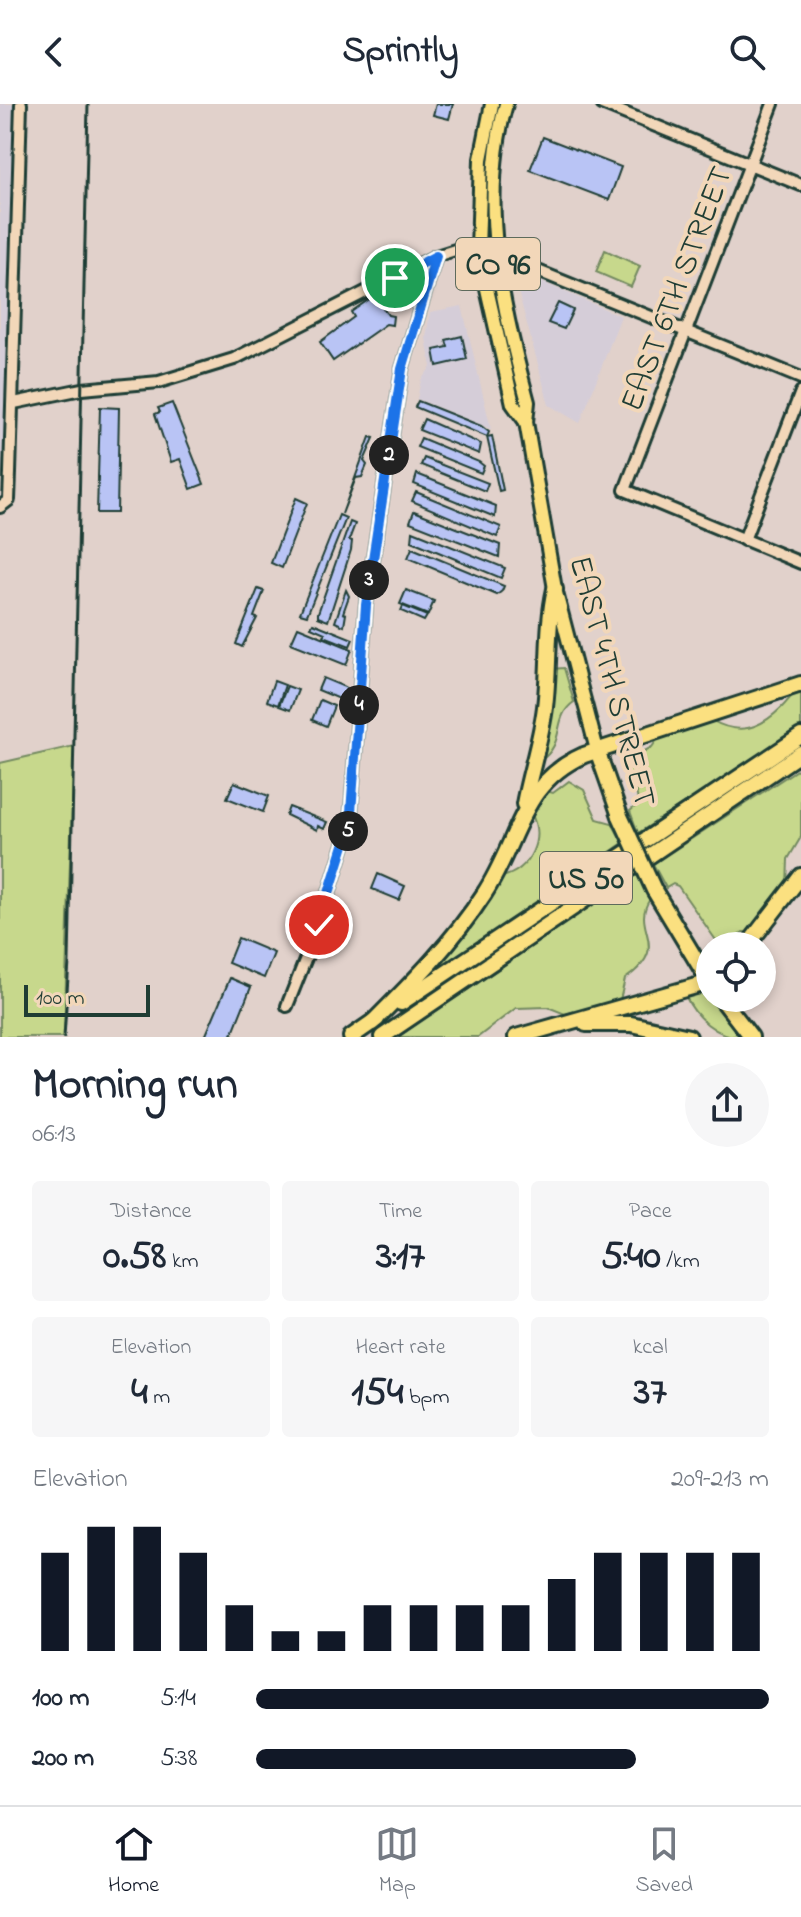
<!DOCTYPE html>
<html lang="en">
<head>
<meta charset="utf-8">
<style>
  :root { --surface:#fff; --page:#f6f6f7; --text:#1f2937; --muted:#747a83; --line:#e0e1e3; --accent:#111827 }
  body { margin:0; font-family:"Indie Flower",sans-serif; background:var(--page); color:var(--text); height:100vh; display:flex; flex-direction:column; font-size:30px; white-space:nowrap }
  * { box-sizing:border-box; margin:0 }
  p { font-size:26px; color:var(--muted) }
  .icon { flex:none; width:44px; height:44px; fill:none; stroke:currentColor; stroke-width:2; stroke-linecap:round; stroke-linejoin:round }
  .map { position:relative; height:933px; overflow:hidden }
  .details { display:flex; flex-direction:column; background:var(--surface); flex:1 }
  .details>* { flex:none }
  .controls { position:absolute; left:696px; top:828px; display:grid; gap:16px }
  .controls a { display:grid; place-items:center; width:80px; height:80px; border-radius:50%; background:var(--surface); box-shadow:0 4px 12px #0003; font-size:40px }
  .scale { position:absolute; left:24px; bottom:20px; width:126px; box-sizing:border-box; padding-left:8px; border:4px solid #1f3d34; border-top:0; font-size:22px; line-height:28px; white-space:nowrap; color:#1f3d34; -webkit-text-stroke:6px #f2d7b9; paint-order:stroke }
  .pin { position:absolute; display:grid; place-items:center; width:68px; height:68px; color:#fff; margin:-34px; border:4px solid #fff; border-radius:50%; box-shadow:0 2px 8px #0007 }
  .km { position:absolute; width:40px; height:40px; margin:-20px; border-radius:50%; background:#222; color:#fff; font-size:22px; line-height:40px; text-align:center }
  .round { display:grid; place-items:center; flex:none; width:84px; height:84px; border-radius:42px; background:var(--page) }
  .summary { display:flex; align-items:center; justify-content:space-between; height:136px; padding:0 32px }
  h1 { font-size:44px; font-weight:700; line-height:60px }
  .metrics { display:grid; grid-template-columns:repeat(3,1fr); gap:12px; height:136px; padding:8px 32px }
  .metrics div { display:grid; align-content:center; border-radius:8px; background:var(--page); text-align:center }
  .metrics b { font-size:40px; font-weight:700 }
  .metrics small { font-size:22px; font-weight:400 }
  .metrics p { font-size:22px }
  .chart { height:224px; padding:16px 32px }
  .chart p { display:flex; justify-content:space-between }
  .chart svg { width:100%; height:144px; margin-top:8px; stroke:var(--accent); stroke-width:6 }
  ul { padding:0 32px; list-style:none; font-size:26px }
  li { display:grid; grid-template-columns:128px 96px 1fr; align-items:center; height:60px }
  li i { height:20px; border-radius:10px; background:var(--accent) }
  header { display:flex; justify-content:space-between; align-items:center; height:104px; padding:0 32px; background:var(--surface); font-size:36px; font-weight:700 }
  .menu { display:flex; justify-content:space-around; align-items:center; height:112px; border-top:2px solid var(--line); background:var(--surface); font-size:22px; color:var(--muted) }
  .menu a { display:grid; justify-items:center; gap:4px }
  .menu .selected { color:var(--accent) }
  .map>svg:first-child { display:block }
</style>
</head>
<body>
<header><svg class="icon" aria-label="back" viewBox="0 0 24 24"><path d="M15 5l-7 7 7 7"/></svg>Sprintly<svg class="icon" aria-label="search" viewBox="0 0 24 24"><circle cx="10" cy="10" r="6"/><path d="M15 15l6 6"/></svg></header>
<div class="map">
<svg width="801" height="933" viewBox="0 0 801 933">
  <rect width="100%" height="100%" fill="#e1d1cb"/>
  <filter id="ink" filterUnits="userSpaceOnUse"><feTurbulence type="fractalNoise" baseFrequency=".0125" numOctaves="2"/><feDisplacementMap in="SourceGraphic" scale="16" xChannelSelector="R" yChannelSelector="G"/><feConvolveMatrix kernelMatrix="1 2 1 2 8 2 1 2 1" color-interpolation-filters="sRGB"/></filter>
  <g filter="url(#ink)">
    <g fill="#d5cdd8">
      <path d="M0,0H21L10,369H0Z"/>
      <path d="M512,165L621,212L580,319L549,301Z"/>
      <path d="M462,202L491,325L417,295L421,276L431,263L426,234L430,208Z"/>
    </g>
    <g fill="#c7d88c" stroke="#738a60" stroke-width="2">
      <path d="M605,146L640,162L631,183L596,168Z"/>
      <path d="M564,564L574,598C551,614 567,639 540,657L552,565Z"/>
      <path d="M801,586V625L638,729L630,707L638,700C639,685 624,670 628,656L652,643L659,633L711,616C739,632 760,625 782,603C789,596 792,589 801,586Z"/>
      <path d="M74,642L64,933H0V659Z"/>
      <path d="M801,663V733L788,755L787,783L753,828H743L729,840L720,842L678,782L673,780L666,784L653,760Z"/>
      <path d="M569,677L584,686L597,715L612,719L623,739L416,882L502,773C530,766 545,735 531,709L543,686L553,689Z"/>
      <path d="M637,771L650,795C629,826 674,841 625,875L620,896L565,910L548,903L516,904L478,933H398Z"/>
      <path d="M700,889L708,892L740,933C717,933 695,913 686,893Z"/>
    </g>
    <g fill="#b9c4f5" stroke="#1f3d34" stroke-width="2">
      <path d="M436,0H453L449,15L433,11Z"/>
      <path d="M543,33L621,63L609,96L530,66Z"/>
      <path d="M374,192L388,211L393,212L392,221L386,220L333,257L320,238L354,213L351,208Z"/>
      <path d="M558,199L573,206L564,225L548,219Z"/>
      <path d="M462,232L467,255L437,262L434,246L448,243L446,236Z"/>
      <path d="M418,297L481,322L489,328L487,333L415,303Z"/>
      <path d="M172,299L204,380L191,385L180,355L171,358L155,310L160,308L158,304Z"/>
      <path d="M100,303L119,304L117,409H97Z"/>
      <path d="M424,315L481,340L479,350L419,326Z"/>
      <path d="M492,332L503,386L499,387L487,333Z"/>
      <path d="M370,333L374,334L364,357L367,361L362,373L356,374L342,410Z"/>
      <path d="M421,334L479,358L484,362L481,369L417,343Z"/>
      <path d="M424,354L488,379L485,387L421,361Z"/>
      <path d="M417,370L496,402L495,413L414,380Z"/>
      <path d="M416,388L501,423L497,433L412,397Z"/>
      <path d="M296,394L307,399L282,464L271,459Z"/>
      <path d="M414,407L500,441L499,453L410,418Z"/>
      <path d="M339,411L346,414L307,511L300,509Z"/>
      <path d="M350,418L355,420L349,436L352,437L351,446L328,517L318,513V509Z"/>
      <path d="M413,427L505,464L501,474L412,437Z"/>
      <path d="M412,444L504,482L502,487L497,491L408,454Z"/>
      <path d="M258,485L264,487L254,513L257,514L242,543L236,540Z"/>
      <path d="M346,486L349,492L343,509L346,510L344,522L335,518Z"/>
      <path d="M406,486L434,497L428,511L400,500Z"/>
      <path d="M403,502L427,512L424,517L401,507Z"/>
      <path d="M313,519L353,535L350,542L324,532L325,529L311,523Z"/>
      <path d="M298,523L352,545L346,561L291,539Z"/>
      <path d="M323,574L347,584L342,596L318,586Z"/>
      <path d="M274,577L285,581L278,601L267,597Z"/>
      <path d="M287,582L298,586L290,606L279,602Z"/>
      <path d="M320,596L334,602L326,622L312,616Z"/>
      <path d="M234,678L269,692L263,708L227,694Z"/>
      <path d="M289,703L327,718L324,725L318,722L317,726L286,711Z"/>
      <path d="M378,770L405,782L399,796L372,785Z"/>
      <path d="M238,834L274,849L264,874L228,859Z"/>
      <path d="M230,874L251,883L231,933H205Z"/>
    </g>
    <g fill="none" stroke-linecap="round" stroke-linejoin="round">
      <defs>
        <g id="minor">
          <path d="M602,0L801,81"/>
          <path d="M773,0L625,386L801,459"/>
          <path d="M14,299L82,285L159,278L234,255L436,152L458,145L496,150L801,274"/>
          <path d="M0,403L9,396L10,369L21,0"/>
          <path d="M744,436L801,288"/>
          <path d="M287,902L319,821L350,722L366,501L402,265L436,152"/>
        </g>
        <g id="major">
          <path d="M492,0L481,55L478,145L513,300L526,318"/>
          <path d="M506,0C478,98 502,202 528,298L526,318L555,485L597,646"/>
        </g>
        <g id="highway">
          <path d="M597,646L620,712"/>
          <path d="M524,700C530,668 541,636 545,603C550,563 546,524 555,485"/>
          <path d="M654,786L710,879"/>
          <path d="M747,842L801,772"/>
          <path d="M721,894L751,933"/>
          <path d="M401,899L801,632"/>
          <path d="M372,919C412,879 453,838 484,790C519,737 520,679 584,651L801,580"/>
          <path d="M586,920H631L689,933"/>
          <path d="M351,933L377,915"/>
          <path d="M382,933L801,649"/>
          <path d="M516,933L710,878"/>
        </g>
      </defs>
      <use href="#minor" stroke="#1f3d34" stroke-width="16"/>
      <use href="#major" stroke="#1f3d34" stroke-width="18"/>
      <use href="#highway" stroke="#1f3d34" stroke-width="20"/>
      <use href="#minor" stroke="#f2d7b9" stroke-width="10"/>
      <use href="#major" stroke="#fbe080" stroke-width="12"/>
      <use href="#highway" stroke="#fbe080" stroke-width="14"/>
      <path stroke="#1f3d34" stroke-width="3" d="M64,933L69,858L88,0"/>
      <defs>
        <path id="highway-bridge" d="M620,712L654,786"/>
      </defs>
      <use href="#highway-bridge" stroke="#1f3d34" stroke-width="20" stroke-linecap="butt"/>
      <use href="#highway-bridge" stroke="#fbe080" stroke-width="14"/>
    </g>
  </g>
  <g fill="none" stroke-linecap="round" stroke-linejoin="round" filter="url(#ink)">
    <defs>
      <path id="route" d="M319,821L350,722L366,501L402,265L436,152L395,174"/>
    </defs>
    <use href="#route" stroke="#fff" stroke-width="16"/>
    <use href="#route" stroke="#1a73e8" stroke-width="10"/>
  </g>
  <g text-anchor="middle" stroke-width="8" stroke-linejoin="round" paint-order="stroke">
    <g fill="#f2d7b9" stroke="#5e6b5c" stroke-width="2">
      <rect x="456" y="134" width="84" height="52" rx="6"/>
      <rect x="540" y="748" width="92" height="52" rx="6"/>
    </g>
    <g font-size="30" font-weight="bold" fill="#1f3d34">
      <text x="498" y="170">CO 96</text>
      <text x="586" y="784">US 50</text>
    </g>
    <g font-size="32" fill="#1f3d34" stroke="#f2d7b9">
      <text transform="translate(675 184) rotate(-69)" y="11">EAST 6TH STREET</text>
      <text transform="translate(614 577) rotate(75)" y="11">EAST 4TH STREET</text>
    </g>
  </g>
</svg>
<div class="controls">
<a><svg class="icon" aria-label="locate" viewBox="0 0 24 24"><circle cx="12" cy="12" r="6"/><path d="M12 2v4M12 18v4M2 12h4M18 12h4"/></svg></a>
</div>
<div class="scale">100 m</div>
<div class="pin" style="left:395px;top:174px;background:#1e9e55"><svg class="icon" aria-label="arrive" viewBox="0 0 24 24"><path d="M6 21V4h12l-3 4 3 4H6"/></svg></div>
<div class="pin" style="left:319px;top:821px;background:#d93025"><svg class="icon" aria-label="check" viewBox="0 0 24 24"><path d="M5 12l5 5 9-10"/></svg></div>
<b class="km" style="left:389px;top:351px">2</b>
<b class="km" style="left:369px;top:476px">3</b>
<b class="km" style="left:359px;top:601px">4</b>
<b class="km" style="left:348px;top:727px">5</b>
</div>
<section class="details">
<div class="summary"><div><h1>Morning run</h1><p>06:13</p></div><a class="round"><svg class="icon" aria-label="share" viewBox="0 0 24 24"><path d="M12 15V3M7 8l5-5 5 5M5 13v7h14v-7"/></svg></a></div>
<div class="metrics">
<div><p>Distance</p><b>0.58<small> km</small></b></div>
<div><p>Time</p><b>3:17</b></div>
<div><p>Pace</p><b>5:40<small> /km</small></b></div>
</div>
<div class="metrics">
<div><p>Elevation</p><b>4<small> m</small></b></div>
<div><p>Heart rate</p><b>154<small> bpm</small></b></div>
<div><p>kcal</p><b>37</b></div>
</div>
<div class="chart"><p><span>Elevation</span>209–213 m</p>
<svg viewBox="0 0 160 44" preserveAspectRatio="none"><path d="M5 44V14M15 44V6M25 44V6M35 44V14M45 44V30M55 44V38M65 44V38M75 44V30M85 44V30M95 44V30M105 44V30M115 44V22M125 44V14M135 44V14M145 44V14M155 44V14"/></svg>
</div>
<ul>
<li><b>100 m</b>5:14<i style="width:100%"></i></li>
<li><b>200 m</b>5:38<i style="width:74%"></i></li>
</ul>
</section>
<nav class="menu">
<a class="selected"><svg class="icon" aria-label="home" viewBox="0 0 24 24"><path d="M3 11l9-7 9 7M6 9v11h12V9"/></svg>Home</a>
<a><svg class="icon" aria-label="map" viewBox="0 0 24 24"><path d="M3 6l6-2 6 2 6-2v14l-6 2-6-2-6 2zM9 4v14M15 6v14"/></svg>Map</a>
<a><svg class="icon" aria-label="saved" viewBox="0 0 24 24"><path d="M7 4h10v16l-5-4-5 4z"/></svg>Saved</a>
</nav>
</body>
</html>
